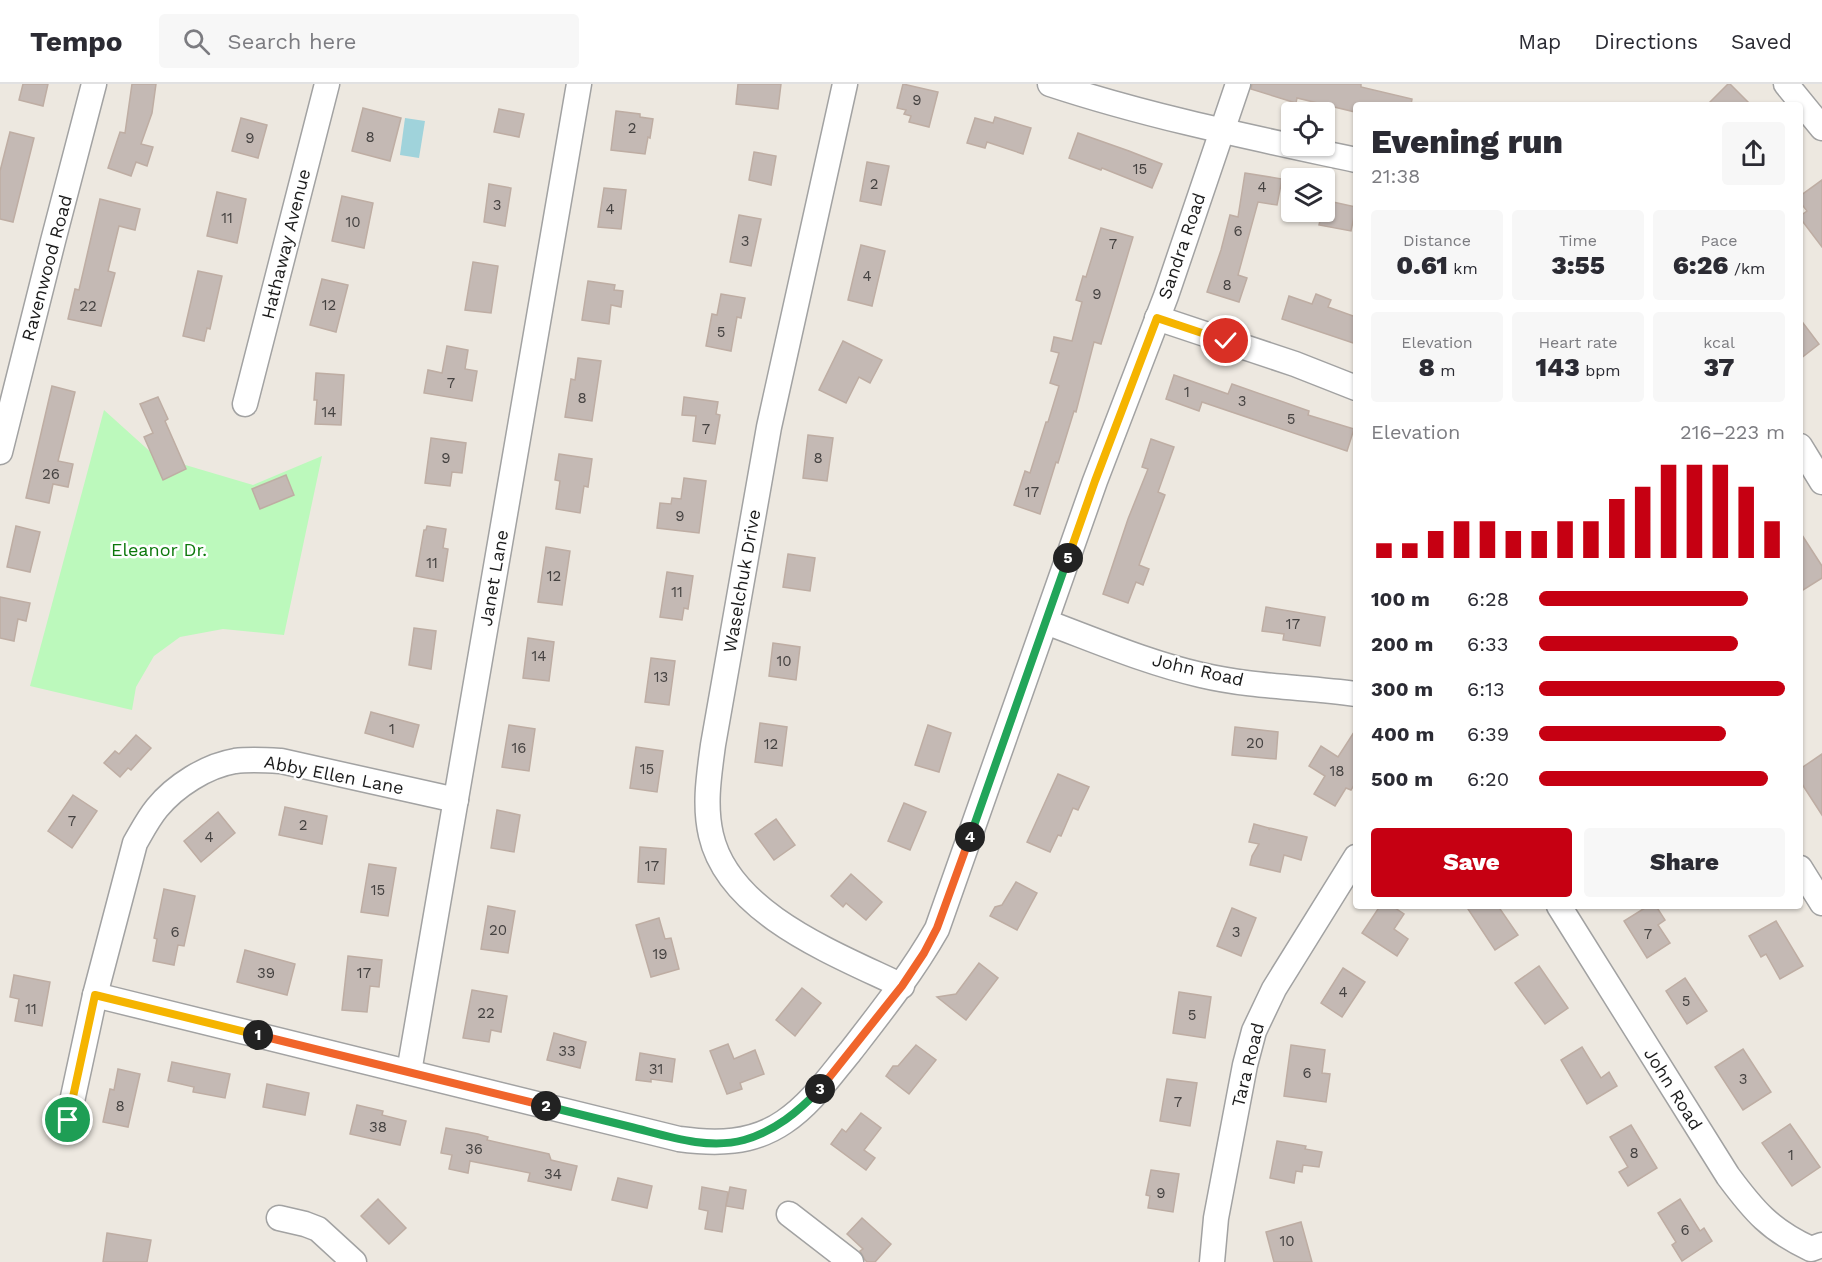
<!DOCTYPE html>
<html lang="en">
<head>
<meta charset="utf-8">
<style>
  :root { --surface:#fff; --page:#f7f7f7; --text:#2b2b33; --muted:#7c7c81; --line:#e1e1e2; --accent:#c60012 }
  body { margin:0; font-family:"Work Sans",sans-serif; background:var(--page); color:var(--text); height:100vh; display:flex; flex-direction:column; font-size:22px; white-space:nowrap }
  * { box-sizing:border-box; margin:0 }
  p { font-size:20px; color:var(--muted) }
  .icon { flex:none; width:33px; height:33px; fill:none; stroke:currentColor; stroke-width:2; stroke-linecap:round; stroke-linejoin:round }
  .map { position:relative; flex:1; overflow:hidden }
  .details { position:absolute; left:1353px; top:18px; width:450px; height:807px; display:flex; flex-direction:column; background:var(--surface); border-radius:6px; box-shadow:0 2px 4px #0004 }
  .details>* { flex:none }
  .fabs { position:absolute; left:1281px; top:18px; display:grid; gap:12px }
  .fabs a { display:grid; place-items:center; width:54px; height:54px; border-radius:6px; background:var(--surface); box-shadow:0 2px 4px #0004; font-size:30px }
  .pin { position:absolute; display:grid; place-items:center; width:51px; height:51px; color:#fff; margin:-26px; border:3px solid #fff; border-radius:50%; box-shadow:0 2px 6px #0007 }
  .km { position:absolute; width:30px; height:30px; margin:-15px; border-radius:50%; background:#222; color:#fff; font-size:16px; line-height:30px; text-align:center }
  .round { display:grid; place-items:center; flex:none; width:63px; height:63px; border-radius:6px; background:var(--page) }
  .overview { display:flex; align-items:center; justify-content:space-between; height:102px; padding:0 18px }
  h1 { font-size:33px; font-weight:800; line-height:45px }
  .stats { display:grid; grid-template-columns:repeat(3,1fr); gap:9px; height:102px; padding:6px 18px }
  .stats div { display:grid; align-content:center; border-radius:6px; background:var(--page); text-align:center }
  .stats b { font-size:26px; font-weight:800 }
  .stats small { font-size:16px; font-weight:400 }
  .stats p { font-size:16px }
  .chart { height:168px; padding:12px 18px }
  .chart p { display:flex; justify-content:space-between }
  .chart svg { width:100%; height:108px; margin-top:6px; stroke:var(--accent); stroke-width:6 }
  .button { display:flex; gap:12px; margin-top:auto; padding:12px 18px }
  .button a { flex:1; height:69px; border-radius:6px; background:var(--accent); color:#fff; font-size:24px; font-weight:800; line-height:69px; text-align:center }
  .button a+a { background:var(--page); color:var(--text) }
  ul { padding:0 18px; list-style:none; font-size:20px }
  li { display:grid; grid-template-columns:96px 72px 1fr; align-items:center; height:45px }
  li i { height:15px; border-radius:8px; background:var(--accent) }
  header { display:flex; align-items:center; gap:36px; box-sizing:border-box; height:84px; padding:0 30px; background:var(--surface); border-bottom:2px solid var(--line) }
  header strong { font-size:28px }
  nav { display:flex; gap:33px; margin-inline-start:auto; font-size:21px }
  .search { width:420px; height:54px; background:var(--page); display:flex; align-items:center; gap:15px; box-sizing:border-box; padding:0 21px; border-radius:6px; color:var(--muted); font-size:22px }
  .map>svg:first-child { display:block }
</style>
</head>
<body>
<header>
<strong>Tempo</strong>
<div class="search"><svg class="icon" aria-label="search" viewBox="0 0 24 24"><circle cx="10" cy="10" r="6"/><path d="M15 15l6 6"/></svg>Search here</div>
<nav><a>Map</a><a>Directions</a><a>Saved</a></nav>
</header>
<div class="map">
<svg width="1822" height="1178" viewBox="0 0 1822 1178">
  <rect width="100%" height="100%" fill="#ede8e0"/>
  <path fill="#bcf9bc" d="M104,326L155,372L253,401L322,372L284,551L223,545L180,553L154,572L136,603L132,626L30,602Z"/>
  <path fill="#a0d3db" d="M405,34L425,37L419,74L400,71Z"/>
  <g fill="#c4b9b4" stroke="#beada3" stroke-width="1.5">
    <path d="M23,0H48L43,22L19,16Z"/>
    <path d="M132,0H156L152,29L141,60L153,63L147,82L136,78L131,92L108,84L120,48L125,49Z"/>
    <path d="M738,0H781L778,25L736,20Z"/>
    <path d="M903,0L938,8L929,43L909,38L911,32L904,30L906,26L897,24Z"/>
    <path d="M1252,0H1361V3L1412,15L1411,21H1356L1355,28L1297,14L1296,19L1251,5Z"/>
    <path d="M1728,0H1730L1751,21H1707Z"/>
    <path d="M363,24L401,34L390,77L352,67Z"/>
    <path d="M499,25L524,30L519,53L494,48Z"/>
    <path d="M616,27L640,30V33L653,35L650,54L648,53L645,70L611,66Z"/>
    <path d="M995,33L1031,44L1023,70L987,58L985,64L967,59L975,34L993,39Z"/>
    <path d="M241,34L267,41L258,74L232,67Z"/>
    <path d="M10,48L34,54L13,138L0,135V87Z"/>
    <path d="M1078,49L1129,67L1162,80L1152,104L1102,84L1101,86L1069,74Z"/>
    <path d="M754,68L776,72L771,101L749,96Z"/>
    <path d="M867,78L889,82L881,121L860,117Z"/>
    <path d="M1245,89L1282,95L1277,121L1258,118L1238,191L1247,194L1239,218L1207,208L1221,166L1230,131L1238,133Z"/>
    <path d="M1822,96V163L1800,134V132L1807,127L1800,118V112Z"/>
    <path d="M489,100L511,104L505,142L484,138Z"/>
    <path d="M604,104L626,106L621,145L598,143Z"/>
    <path d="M217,108L246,115L237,159L207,152Z"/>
    <path d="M342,112L373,119L364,164L332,157Z"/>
    <path d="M100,115L140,125L135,146L119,142L108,187L115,189L101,242L68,235L75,205L79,206Z"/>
    <path d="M1324,116L1356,123L1351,147L1319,141L1322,128H1324Z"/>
    <path d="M739,131L761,135L751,182L730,178Z"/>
    <path d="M1101,144L1133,153L1101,260L1094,258L1076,328L1074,327L1058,379L1056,378L1040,430L1014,421L1025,387L1030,389L1046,338H1048L1059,302L1050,299L1059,269L1051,267L1054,253L1072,257L1082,218L1076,216L1083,192L1086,193Z"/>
    <path d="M861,161L885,167L872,222L848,216Z"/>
    <path d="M473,178L498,182L491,229L465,226Z"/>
    <path d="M198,187L222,192L210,245L207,244L204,257L183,252Z"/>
    <path d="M322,195L348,201L336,248L310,241Z"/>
    <path d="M588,197L615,201L614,206L623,207L621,223L611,221L609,240L582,236Z"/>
    <path d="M721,210L745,214L741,234L737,233L731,267L706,262L712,230L717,231Z"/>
    <path d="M1316,210L1331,216L1328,223L1356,233V260L1282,235L1289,212L1312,220Z"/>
    <path d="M1800,235L1819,260L1800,275Z"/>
    <path d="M843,257L882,276L870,299L859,293L846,319L819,306Z"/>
    <path d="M447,262L468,266L465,285L477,287L472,317L424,309L428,286L442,289Z"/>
    <path d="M578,274L601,277L592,337L565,333L571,295L575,296Z"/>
    <path d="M316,289L344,291L341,341L315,340L317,316H314Z"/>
    <path d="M1174,291L1228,310L1232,300L1309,327L1308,331L1354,345L1347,367L1202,318L1199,327L1166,315Z"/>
    <path d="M52,302L75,308L58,377L73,380L68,403L53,400L49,419L26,414Z"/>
    <path d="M158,313L168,335L165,337L186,385L163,396L144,353L153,349L140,320Z"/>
    <path d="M684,313L718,318L716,330L720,331L715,360L693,357L696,332L682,331Z"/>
    <path d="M808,351L833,354L827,397L803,394Z"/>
    <path d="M431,354L466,359L462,389L452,388L450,402L425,399Z"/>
    <path d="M1151,355L1174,363L1158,408L1165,411L1139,481L1149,485L1143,501L1136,498L1128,519L1103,510L1128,435L1148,385L1142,383Z"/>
    <path d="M559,370L592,375L588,403L584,402L580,429L556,425L560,397L555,396Z"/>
    <path d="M286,391L294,411L260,425L252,405Z"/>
    <path d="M684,394L706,397L699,449L657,444L660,419L671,420L672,414L681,415Z"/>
    <path d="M16,442L40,448L30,488L7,483Z"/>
    <path d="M427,442L446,445L443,464L448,465L443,497L416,492L424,446H426Z"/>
    <path d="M1800,448L1822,482V494L1800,508Z"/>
    <path d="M546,463L570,467L562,521L538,518Z"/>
    <path d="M788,470L815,474L810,507L783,503Z"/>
    <path d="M667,488L693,492L688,525L684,524L682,536L660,533Z"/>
    <path d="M0,513L30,519L26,537L18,535L14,557L0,554Z"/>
    <path d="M1266,523L1325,533L1320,562L1283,556L1284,550L1262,547Z"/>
    <path d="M414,544L436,547L431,585L409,581Z"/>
    <path d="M528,554L554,558L549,597L523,594Z"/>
    <path d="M773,559L800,563L796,596L769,592Z"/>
    <path d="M651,574L675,577L669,621L645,618Z"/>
    <path d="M371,628L419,641L413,663L365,649Z"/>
    <path d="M760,639L787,643L782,682L755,678Z"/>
    <path d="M509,641L535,645L529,687L502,683Z"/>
    <path d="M928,641L951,649L939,688L915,681Z"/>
    <path d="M1235,643L1278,648L1276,675L1232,671Z"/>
    <path d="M1356,645V698L1351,706L1346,704L1335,722L1314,710L1325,692L1309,682L1321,662L1338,673Z"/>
    <path d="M136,651L151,664L131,686L128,684L120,693L104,679L115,667L119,670Z"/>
    <path d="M636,663L663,667L657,708L630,704Z"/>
    <path d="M1822,670V731L1800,697V685Z"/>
    <path d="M1058,690L1089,703L1078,726L1073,724L1061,752L1058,751L1050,768L1027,758Z"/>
    <path d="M73,711L97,727L72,764L48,747Z"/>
    <path d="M904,719L926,728L910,766L888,757Z"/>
    <path d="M285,723L327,732L322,760L279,751Z"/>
    <path d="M497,726L520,731L514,768L491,764Z"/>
    <path d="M218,728L235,749L201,778L184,757Z"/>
    <path d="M776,735L795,761L774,776L755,750Z"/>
    <path d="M1254,740L1269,744V746L1270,744L1307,753L1301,776L1284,771L1280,788L1250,781L1252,772L1259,760L1249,758Z"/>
    <path d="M640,763L666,765L664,800L638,798Z"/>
    <path d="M369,780L396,784L388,832L361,828Z"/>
    <path d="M851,790L882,818L866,836L846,819L843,823L831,812Z"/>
    <path d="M1016,798L1037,809L1017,846L990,832L995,823L1002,821Z"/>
    <path d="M164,805L195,812L184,862L178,861L174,881L153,877L157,855L154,854Z"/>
    <path d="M488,822L515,827L508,869L481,865Z"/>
    <path d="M1380,822H1392L1404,830L1394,845L1408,855L1397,872L1362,849Z"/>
    <path d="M1466,822H1498L1518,851L1495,866Z"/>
    <path d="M1648,822H1656L1665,836L1658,841L1670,859L1647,874L1624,837Z"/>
    <path d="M1232,824L1256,834L1241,872L1217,862Z"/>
    <path d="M659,834L665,855L671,854L679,885L651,893L636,841Z"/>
    <path d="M1776,837L1803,882L1780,895L1766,870L1761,873L1749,852Z"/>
    <path d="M245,866L295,880L287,911L237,898Z"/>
    <path d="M348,872L382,876L379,903L370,902L367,928L342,926Z"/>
    <path d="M979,879L998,894L966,936L937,913L956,910Z"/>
    <path d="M1539,882L1568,924L1545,940L1515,899Z"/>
    <path d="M1343,884L1365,898L1342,933L1321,919Z"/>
    <path d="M14,891L50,898L42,942L15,937L19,915L10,913Z"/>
    <path d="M1685,894L1707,927L1687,940L1666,907Z"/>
    <path d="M802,904L821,919L795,952L776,936Z"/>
    <path d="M472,906L507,912L501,948L491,946L489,958L463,954Z"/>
    <path d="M1179,908L1211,913L1205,954L1173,949Z"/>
    <path d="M554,949L586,958L580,984L547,976Z"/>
    <path d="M728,960L734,975L755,966L764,990L740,999L742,1005L727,1010L710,967Z"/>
    <path d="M916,961L936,976L909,1010L886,992L893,982H898Z"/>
    <path d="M1291,961L1325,966L1322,989L1330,990L1326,1018L1284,1012Z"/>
    <path d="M1582,963L1601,994L1609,988L1617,1002L1587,1020L1561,976Z"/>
    <path d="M1743,965L1771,1008L1743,1026L1715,983Z"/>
    <path d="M640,969L675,975L672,998L651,995V998L636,996Z"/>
    <path d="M172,978L230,990L225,1014L193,1008L194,1003L168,997Z"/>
    <path d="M118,985L140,990L128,1043L103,1038L110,1005L114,1006Z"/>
    <path d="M1167,995L1197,999L1190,1042L1160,1037Z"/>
    <path d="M267,1000L309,1009L305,1031L263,1023Z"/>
    <path d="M357,1021L383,1027L382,1031L406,1037L400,1061L350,1050Z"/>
    <path d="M861,1029L881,1044L864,1066L875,1074L866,1086L831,1060L842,1045L846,1048Z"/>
    <path d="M1790,1040L1820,1083L1792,1102L1762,1059Z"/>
    <path d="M1631,1041L1657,1084L1628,1102L1619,1088L1628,1083L1610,1053Z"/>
    <path d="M446,1044L478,1050L488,1053L487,1056L549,1070L551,1076L577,1082L571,1106L528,1097L530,1089L470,1077L468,1089L449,1085L452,1071L441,1069Z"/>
    <path d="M1277,1057L1306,1062L1305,1065L1322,1068L1319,1083L1303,1081L1302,1088L1296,1087L1294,1099L1270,1094Z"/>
    <path d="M1151,1086L1179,1090L1173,1128L1148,1124L1150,1112L1146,1111Z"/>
    <path d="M618,1094L652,1102L647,1124L612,1116Z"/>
    <path d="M702,1103L728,1108L722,1148L705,1145L708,1127L699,1125Z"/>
    <path d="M730,1103L746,1106L743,1125L726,1122Z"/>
    <path d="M378,1115L406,1144L389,1160L361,1132Z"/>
    <path d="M1680,1115L1700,1147L1704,1144L1712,1157L1682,1177L1672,1161L1676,1158L1658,1129Z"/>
    <path d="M862,1134L891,1160L875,1178H867L865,1176L860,1167L863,1165L847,1150Z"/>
    <path d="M1301,1138L1312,1178H1274L1266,1148Z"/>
    <path d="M107,1149L151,1156L147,1178H103Z"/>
  </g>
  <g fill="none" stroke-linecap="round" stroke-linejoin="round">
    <defs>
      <g id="minor">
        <path d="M845,0L769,343L713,661C709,691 704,721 711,751C729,830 836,870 902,902"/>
        <path d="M1050,0C1150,33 1254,54 1356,76"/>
        <path d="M1786,0L1822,44"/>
        <path d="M1157,234L1295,280L1356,304"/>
        <path d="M245,320L327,0"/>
        <path d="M1800,362L1822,398"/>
        <path d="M0,368L53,157L94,0"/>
        <path d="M1046,538C1097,557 1148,579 1201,591C1252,603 1305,603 1356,610"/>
        <path d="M1800,784L1822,819"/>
        <path d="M1559,822L1728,1092C1754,1127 1770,1146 1811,1165L1822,1161"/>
        <path d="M95,911L679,1055C716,1060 752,1060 784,1038C811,1020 830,992 850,968C881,928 912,889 937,845L1095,397L1166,212L1238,0"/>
        <path d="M409,988L579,0"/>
        <path d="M68,1036L95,911L135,759C142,747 148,735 157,724C175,702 206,682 235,677C250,675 265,676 281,677L456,716"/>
        <path d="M789,1130L851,1178"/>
        <path d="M279,1134L305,1140L318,1145L354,1178"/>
        <path d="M1212,1178L1216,1134L1245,981L1254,947L1274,905L1356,773"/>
      </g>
    </defs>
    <use href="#minor" stroke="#a2a2a2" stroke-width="27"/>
    <use href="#minor" stroke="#fff" stroke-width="24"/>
  </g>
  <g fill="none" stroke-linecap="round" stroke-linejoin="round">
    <defs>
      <path id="split-1" d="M68,1036L95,911L258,951"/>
      <path id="split-2" d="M258,951L546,1022"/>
      <path id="split-3" d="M546,1022C574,1029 602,1036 631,1043C667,1052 707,1066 744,1056C775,1047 798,1028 820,1005"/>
      <path id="split-4" d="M820,1005L902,902L924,869L937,844L970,753"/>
      <path id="split-5" d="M970,753L1068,474"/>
      <path id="split-6" d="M1068,474L1095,397L1157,234L1226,257"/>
    </defs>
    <use href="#split-1" stroke="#fff" stroke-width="12"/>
    <use href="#split-2" stroke="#fff" stroke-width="12"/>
    <use href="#split-3" stroke="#fff" stroke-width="12"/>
    <use href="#split-4" stroke="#fff" stroke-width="12"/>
    <use href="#split-5" stroke="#fff" stroke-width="12"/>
    <use href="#split-6" stroke="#fff" stroke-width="12"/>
    <use href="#split-1" stroke="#f5b400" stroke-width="8"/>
    <use href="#split-2" stroke="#f0652b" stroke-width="8"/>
    <use href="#split-3" stroke="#22a559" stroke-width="8"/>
    <use href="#split-4" stroke="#f0652b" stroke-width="8"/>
    <use href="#split-5" stroke="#22a559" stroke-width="8"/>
    <use href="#split-6" stroke="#f5b400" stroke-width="8"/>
  </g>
  <g text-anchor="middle" stroke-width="5" stroke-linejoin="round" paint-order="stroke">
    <g font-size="15" fill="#454241">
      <text x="917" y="21">9</text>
      <text x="632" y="49">2</text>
      <text x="370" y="58">8</text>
      <text x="250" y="59">9</text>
      <text x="1140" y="90">15</text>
      <text x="874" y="105">2</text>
      <text x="1262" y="108">4</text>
      <text x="497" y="126">3</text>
      <text x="610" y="130">4</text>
      <text x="227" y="139">11</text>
      <text x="353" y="143">10</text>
      <text x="1238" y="152">6</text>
      <text x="745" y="162">3</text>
      <text x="1113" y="165">7</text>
      <text x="867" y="197">4</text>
      <text x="1227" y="206">8</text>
      <text x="1097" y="215">9</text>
      <text x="329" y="226">12</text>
      <text x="88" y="227">22</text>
      <text x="721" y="253">5</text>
      <text x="451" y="304">7</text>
      <text x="1187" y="313">1</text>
      <text x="582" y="319">8</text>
      <text x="1242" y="322">3</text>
      <text x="329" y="333">14</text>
      <text x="1291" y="340">5</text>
      <text x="706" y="350">7</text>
      <text x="446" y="379">9</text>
      <text x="818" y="379">8</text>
      <text x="51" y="395">26</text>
      <text x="1032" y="413">17</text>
      <text x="680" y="437">9</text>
      <text x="432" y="484">11</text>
      <text x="554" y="497">12</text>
      <text x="677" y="513">11</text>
      <text x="1293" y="545">17</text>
      <text x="539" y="577">14</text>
      <text x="784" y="582">10</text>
      <text x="661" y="598">13</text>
      <text x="392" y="650">1</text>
      <text x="1255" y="664">20</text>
      <text x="771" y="665">12</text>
      <text x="519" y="669">16</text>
      <text x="647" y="690">15</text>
      <text x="1337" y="692">18</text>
      <text x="72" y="742">7</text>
      <text x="303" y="746">2</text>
      <text x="209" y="758">4</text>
      <text x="652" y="787">17</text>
      <text x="378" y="811">15</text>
      <text x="498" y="851">20</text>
      <text x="175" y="853">6</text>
      <text x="1236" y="853">3</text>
      <text x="1648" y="855">7</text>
      <text x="660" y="875">19</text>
      <text x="266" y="894">39</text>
      <text x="364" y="894">17</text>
      <text x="1343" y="913">4</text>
      <text x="1686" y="922">5</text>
      <text x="31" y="930">11</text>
      <text x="486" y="934">22</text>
      <text x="1192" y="936">5</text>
      <text x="567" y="972">33</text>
      <text x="656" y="990">31</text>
      <text x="1307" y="994">6</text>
      <text x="1743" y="1000">3</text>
      <text x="1178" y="1023">7</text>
      <text x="120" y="1027">8</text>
      <text x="378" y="1048">38</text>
      <text x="474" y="1070">36</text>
      <text x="1634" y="1074">8</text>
      <text x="1791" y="1076">1</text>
      <text x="553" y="1095">34</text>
      <text x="1161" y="1114">9</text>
      <text x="1685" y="1151">6</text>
      <text x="1287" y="1162">10</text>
    </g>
    <g font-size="18" fill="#1b1b1b" stroke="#fff">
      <text transform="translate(286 160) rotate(-76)" y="6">Hathaway Avenue</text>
      <text transform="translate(1182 162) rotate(-71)" y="6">Sandra Road</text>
      <text transform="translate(47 184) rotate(-75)" y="6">Ravenwood Road</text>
      <text transform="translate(494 494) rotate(-80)" y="6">Janet Lane</text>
      <text transform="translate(742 497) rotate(-80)" y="6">Waselchuk Drive</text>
      <text transform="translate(1198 586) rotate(13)" y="6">John Road</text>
      <text transform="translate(334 691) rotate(11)" y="6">Abby Ellen Lane</text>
      <text transform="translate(1248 981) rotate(-76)" y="6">Tara Road</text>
      <text transform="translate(1673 1005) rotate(58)" y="6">John Road</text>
    </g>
    <g font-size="18" fill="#0c780b" stroke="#fff">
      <text x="159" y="472">Eleanor Dr.</text>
    </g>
  </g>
</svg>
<div class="fabs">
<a><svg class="icon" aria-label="locate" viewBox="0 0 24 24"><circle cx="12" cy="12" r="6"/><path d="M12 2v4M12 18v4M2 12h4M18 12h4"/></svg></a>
<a><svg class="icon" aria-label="layers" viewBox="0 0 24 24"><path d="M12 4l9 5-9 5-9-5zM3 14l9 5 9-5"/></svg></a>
</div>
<div class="pin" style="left:68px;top:1036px;background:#1e9e55"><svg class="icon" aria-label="arrive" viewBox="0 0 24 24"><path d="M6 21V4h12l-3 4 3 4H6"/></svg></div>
<div class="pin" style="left:1226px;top:257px;background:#d93025"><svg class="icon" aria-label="check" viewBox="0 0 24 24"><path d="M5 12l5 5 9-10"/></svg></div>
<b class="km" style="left:258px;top:951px">1</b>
<b class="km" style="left:546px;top:1022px">2</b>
<b class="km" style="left:820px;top:1005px">3</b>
<b class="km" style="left:970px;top:753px">4</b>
<b class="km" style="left:1068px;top:474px">5</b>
<section class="details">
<div class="overview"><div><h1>Evening run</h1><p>21:38</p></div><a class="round"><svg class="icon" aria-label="share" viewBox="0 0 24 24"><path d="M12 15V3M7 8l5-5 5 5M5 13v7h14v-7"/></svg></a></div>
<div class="stats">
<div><p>Distance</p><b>0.61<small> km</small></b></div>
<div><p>Time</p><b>3:55</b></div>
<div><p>Pace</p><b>6:26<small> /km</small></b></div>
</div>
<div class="stats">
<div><p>Elevation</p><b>8<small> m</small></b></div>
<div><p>Heart rate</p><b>143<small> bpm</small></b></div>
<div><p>kcal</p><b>37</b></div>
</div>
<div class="chart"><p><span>Elevation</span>216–223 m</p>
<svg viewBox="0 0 160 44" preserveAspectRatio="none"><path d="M5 44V38M15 44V38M25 44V33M35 44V29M45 44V29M55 44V33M65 44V33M75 44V29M85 44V29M95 44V20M105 44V15M115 44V6M125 44V6M135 44V6M145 44V15M155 44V29"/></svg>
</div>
<ul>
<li><b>100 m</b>6:28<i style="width:85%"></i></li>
<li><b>200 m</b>6:33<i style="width:81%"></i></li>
<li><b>300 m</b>6:13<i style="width:100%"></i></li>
<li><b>400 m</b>6:39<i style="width:76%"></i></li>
<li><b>500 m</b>6:20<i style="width:93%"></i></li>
</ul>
<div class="button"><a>Save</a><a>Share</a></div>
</section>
</div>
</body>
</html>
